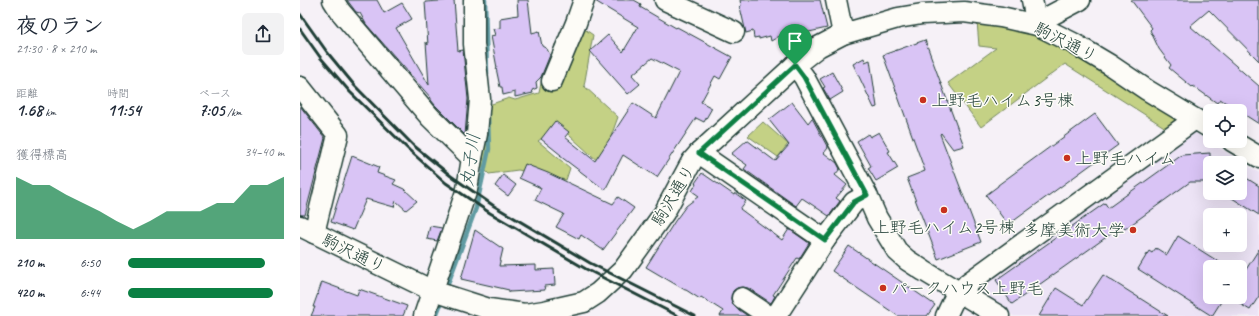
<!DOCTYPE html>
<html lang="ja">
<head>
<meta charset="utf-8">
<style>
  :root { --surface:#fff; --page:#f2f2f3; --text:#1f2937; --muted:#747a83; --accent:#0b8043 }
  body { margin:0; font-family:Caveat,"Klee One",sans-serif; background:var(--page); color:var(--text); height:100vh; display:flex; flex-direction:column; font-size:15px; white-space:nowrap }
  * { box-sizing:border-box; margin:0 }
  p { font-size:13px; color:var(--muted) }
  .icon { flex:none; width:22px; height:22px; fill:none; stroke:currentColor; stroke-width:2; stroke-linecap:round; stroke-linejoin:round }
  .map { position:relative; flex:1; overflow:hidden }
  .details { display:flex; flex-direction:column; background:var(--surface); width:300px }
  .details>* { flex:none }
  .fabs { position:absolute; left:903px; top:104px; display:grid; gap:8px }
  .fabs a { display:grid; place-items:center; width:44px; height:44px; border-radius:6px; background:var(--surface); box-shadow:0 4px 16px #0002; font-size:20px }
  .pin { position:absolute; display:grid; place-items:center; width:34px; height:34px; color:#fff; margin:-41px -17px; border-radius:50% 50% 50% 0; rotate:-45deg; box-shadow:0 0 4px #0007 }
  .pin .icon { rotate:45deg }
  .round { display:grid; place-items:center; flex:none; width:42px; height:42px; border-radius:6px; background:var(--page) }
  .overview { display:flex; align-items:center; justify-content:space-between; height:68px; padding:0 16px }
  h1 { font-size:22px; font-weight:700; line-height:30px }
  .figures { display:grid; grid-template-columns:repeat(3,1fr); gap:6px; height:68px; padding:4px 16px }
  .figures div { display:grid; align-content:center }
  .figures b { font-size:17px; font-weight:700 }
  .figures small { font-size:11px; font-weight:400 }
  .figures p { font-size:11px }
  .chart { height:112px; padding:8px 16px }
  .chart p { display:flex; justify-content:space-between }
  .chart svg { width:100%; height:72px; margin-top:4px; fill:var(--accent); opacity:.7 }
  ul { padding:0 16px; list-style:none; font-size:13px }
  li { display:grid; grid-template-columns:64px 48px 1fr; align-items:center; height:30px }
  li i { height:10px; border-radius:5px; background:var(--accent) }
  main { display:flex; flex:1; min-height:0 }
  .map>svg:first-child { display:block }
</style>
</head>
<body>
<main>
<section class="details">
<div class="overview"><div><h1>夜のラン</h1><p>21:30 · 8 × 210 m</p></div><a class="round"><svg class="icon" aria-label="share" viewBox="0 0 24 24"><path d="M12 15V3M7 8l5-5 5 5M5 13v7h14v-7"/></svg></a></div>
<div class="figures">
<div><p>距離</p><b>1.68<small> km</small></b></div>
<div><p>時間</p><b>11:54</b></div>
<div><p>ペース</p><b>7:05<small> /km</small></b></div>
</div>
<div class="chart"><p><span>獲得標高</span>34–40 m</p>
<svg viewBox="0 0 160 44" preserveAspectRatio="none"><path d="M0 44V6L10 11L20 11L30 17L40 22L50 27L60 33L70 38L80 33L90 27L100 27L110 27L120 22L130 22L140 11L150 11L160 6V44z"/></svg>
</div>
<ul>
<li><b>210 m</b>6:50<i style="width:88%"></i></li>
<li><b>420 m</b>6:44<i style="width:93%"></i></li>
</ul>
</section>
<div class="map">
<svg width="959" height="316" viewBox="0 0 959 316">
  <rect width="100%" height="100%" fill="#f6f1f7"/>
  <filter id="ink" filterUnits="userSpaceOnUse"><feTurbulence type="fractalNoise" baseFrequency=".025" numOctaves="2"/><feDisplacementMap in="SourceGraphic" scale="8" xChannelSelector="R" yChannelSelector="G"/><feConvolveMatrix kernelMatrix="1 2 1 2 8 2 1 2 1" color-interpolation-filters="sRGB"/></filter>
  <g filter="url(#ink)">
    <path fill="#ede4f6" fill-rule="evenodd" d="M894,132L959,173V316H714L670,291ZM910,163H940V193H910ZM910,215H940V245H910ZM910,267H940V297H910Z"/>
    <g fill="#c4d185" stroke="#72875c">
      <path d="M677,21L714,27L772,49L885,119L869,130L765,64L681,127L648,83L696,48L679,46Z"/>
      <path d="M280,26L293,35L284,86L318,117L301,164L260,127L253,130L238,141L270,168L266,180L218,170L189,174L176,162L183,107L209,98L215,100L239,93L242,78L254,69L255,44H270Z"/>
      <path d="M463,122L488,144L478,157L448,136Z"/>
    </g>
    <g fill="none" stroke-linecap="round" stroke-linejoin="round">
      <g stroke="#609ba2" stroke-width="4.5">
        <path d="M185,0L187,74"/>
        <path d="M146,289L176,208L189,149L188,114"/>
        <path d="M136,316L143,298"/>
      </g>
    </g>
    <g fill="#d9c4f5" stroke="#1f3d34">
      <path d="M47,0H77L84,13L102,3L112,19L96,28L129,85L126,42L128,45L125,2L154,0L158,51L163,50L168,99L165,135L135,105L131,100V98L66,24L60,13L56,12Z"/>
      <path d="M217,0H228L232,33L239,31L242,46L247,49L250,55L241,77L236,82L237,88L232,90L233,93L215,97V92L203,95L202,87H200L196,68H197L191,36L195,35L193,29L200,28V18L218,15Z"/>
      <path d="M295,0H334L341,4L340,7L376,28L377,27L432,57L420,79L415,76L401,102L412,108L404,122L396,118L357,177L323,155L305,190L260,156L261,155L241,139L255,121L269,132L265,137L295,161L333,103L356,118L379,72L352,58L332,75L340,84L328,94L290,51L308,35L323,52L338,27L295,1Z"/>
      <path d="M440,0H520L527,28L491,36L488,31L471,41L470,36L459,39V37L454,38L453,31L446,33L440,7L441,6Z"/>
      <path d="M831,0H959V61L909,10L890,26L959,86V124L920,99L917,103L893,86L892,87L869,68L871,65L859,49L850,30L852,28Z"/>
      <path d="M625,40L664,146L653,149L641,133L640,134L681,242L638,259L607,178L625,171L583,55Z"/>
      <path d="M564,58L565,62L570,60L577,107L574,108L553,64Z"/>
      <path d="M532,72L543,92L530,100L523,88L525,87L520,79Z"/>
      <path d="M492,102L508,123L512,118L528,148L524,153L537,163L540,169L535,175L547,185L536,198L540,201L529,216L502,198L496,206L444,169L447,165L431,154L447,140L475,161L489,145L469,120Z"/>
      <path d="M0,106L25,138L5,215H0Z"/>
      <path d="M795,114L818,145L708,225L686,195L698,186V185Z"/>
      <path d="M579,132L590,151L588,152L598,168L576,181L568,168L571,166L557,141L568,134L570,137Z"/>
      <path d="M910,153V182H890L825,229L822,226L712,304L696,280L805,203L808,208L882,155Z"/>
      <path d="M52,156L79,167L77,173L96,180L93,184L104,189L117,201L106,210L96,201L94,207L66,199L53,230L31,222Z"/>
      <path d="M225,164L248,173L313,204L318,197L334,208L303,250L281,235L279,239L256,227L264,214L235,200L241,188L219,178Z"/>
      <path d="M402,173L434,195L435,193L446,201L440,209L482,240L489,229L509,243L499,259L497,258L473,295L475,296L471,303L448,288L443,287L437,288L433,291L431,298L432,303L436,308L448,316H420L423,311L401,297L400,299L386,290H385L346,267L375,221L386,206L399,196L392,191L396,184L395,183Z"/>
      <path d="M940,174L959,186V215L924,193H940Z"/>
      <path d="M203,175L216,185L208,196L195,186Z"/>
      <path d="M130,226L142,228L137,241L127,239Z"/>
      <path d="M175,230L203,249L199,266L236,265V270L254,269L255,285L244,286L245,290L209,292V290L161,279Z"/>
      <path d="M878,236L927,267H910V297H924L912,316L838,269L849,251L852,253L856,248L867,255Z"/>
      <path d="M549,246L635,305L627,316H598L532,271Z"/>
      <path d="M959,249V296L950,310L940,304V279Z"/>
      <path d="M803,275L868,316H739L756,288L783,305Z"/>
      <path d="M22,282L57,295L59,289L107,306L103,316H11L15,307H13Z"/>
    </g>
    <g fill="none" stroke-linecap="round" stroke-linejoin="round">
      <defs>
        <g id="minor">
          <path d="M33,0L40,11L130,117L172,158"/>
          <path d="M365,0L434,32"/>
          <path d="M536,0L543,34"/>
          <path d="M732,0L737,25L744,19L780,0"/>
          <path d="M495,65L504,77L567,195L577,218L597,251L607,260L624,271L699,316"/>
          <path d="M252,81L276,23L284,0"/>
          <path d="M0,87L38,135L14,233"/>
          <path d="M932,141L959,157"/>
          <path d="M399,153L525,240"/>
          <path d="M0,226L133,291L189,309L225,314L244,311L284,302L298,293L323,270L364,213L392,161L399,153L495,65L518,47L543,34L598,18L622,14L664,12L701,17L737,25L773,43L810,65L847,90L910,128"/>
          <path d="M442,298L469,316"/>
          <path d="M124,316L167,189L172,158L177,134L180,99L174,44V0"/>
          <path d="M476,316L525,240L554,202L567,195"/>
          <path d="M646,316L654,299L668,283L895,119"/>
        </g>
      </defs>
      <use href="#minor" stroke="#1f3d34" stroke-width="23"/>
      <use href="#minor" stroke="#fdfcf7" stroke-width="20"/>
      <g stroke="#1f3d34" stroke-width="3">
        <path d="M0,14L27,52L55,86L113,145L151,176L194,206L290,263L395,316"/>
        <path d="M0,29L20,57L50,92L109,150L146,183L190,213L286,269L378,316"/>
      </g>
    </g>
  </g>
  <g fill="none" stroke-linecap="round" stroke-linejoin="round" filter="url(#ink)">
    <defs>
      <path id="route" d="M495,65L504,77L567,195L554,202L525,240L399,153Z"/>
    </defs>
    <use href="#route" stroke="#fff" stroke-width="8"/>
    <use href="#route" stroke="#0b8043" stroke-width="5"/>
  </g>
  <g fill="#c8321e" stroke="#fdfcf7" stroke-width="1.5">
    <circle cx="623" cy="100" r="4"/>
    <circle cx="767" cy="158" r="4"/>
    <circle cx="644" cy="210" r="4"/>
    <circle cx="833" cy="230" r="4"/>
    <circle cx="583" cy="288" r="4"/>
  </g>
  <g text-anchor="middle" stroke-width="3" stroke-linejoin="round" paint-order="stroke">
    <g font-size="17" fill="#1f3d34" stroke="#fdfcf7">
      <text transform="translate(766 42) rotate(27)" y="6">駒沢通り</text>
      <text transform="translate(373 195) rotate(-59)" y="6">駒沢通り</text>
      <text transform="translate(54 253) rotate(26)" y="6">駒沢通り</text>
    </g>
    <g font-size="17" fill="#1f3d34" stroke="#fdfcf7" text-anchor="start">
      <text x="631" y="106">上野毛ハイム3号棟</text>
      <text x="775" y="164">上野毛ハイム</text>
      <text x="644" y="233" text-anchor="middle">上野毛ハイム2号棟</text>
      <text x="825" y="236" text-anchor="end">多摩美術大学</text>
      <text x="591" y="294">パークハウス上野毛</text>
    </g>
    <g font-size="18" font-style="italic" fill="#355c59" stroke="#fdfcf7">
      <text transform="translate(170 160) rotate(-82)" y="6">丸子川</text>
    </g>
  </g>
</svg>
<div class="fabs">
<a><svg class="icon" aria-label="locate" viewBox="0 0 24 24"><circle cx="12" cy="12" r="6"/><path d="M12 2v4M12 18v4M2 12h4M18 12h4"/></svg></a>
<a><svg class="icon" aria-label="layers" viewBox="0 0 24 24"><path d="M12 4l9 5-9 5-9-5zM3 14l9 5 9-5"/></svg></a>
<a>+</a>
<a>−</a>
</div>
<div class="pin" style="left:495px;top:65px;background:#1e9e55"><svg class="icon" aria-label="arrive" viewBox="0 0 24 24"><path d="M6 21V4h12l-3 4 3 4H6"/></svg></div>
</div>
</main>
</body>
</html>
